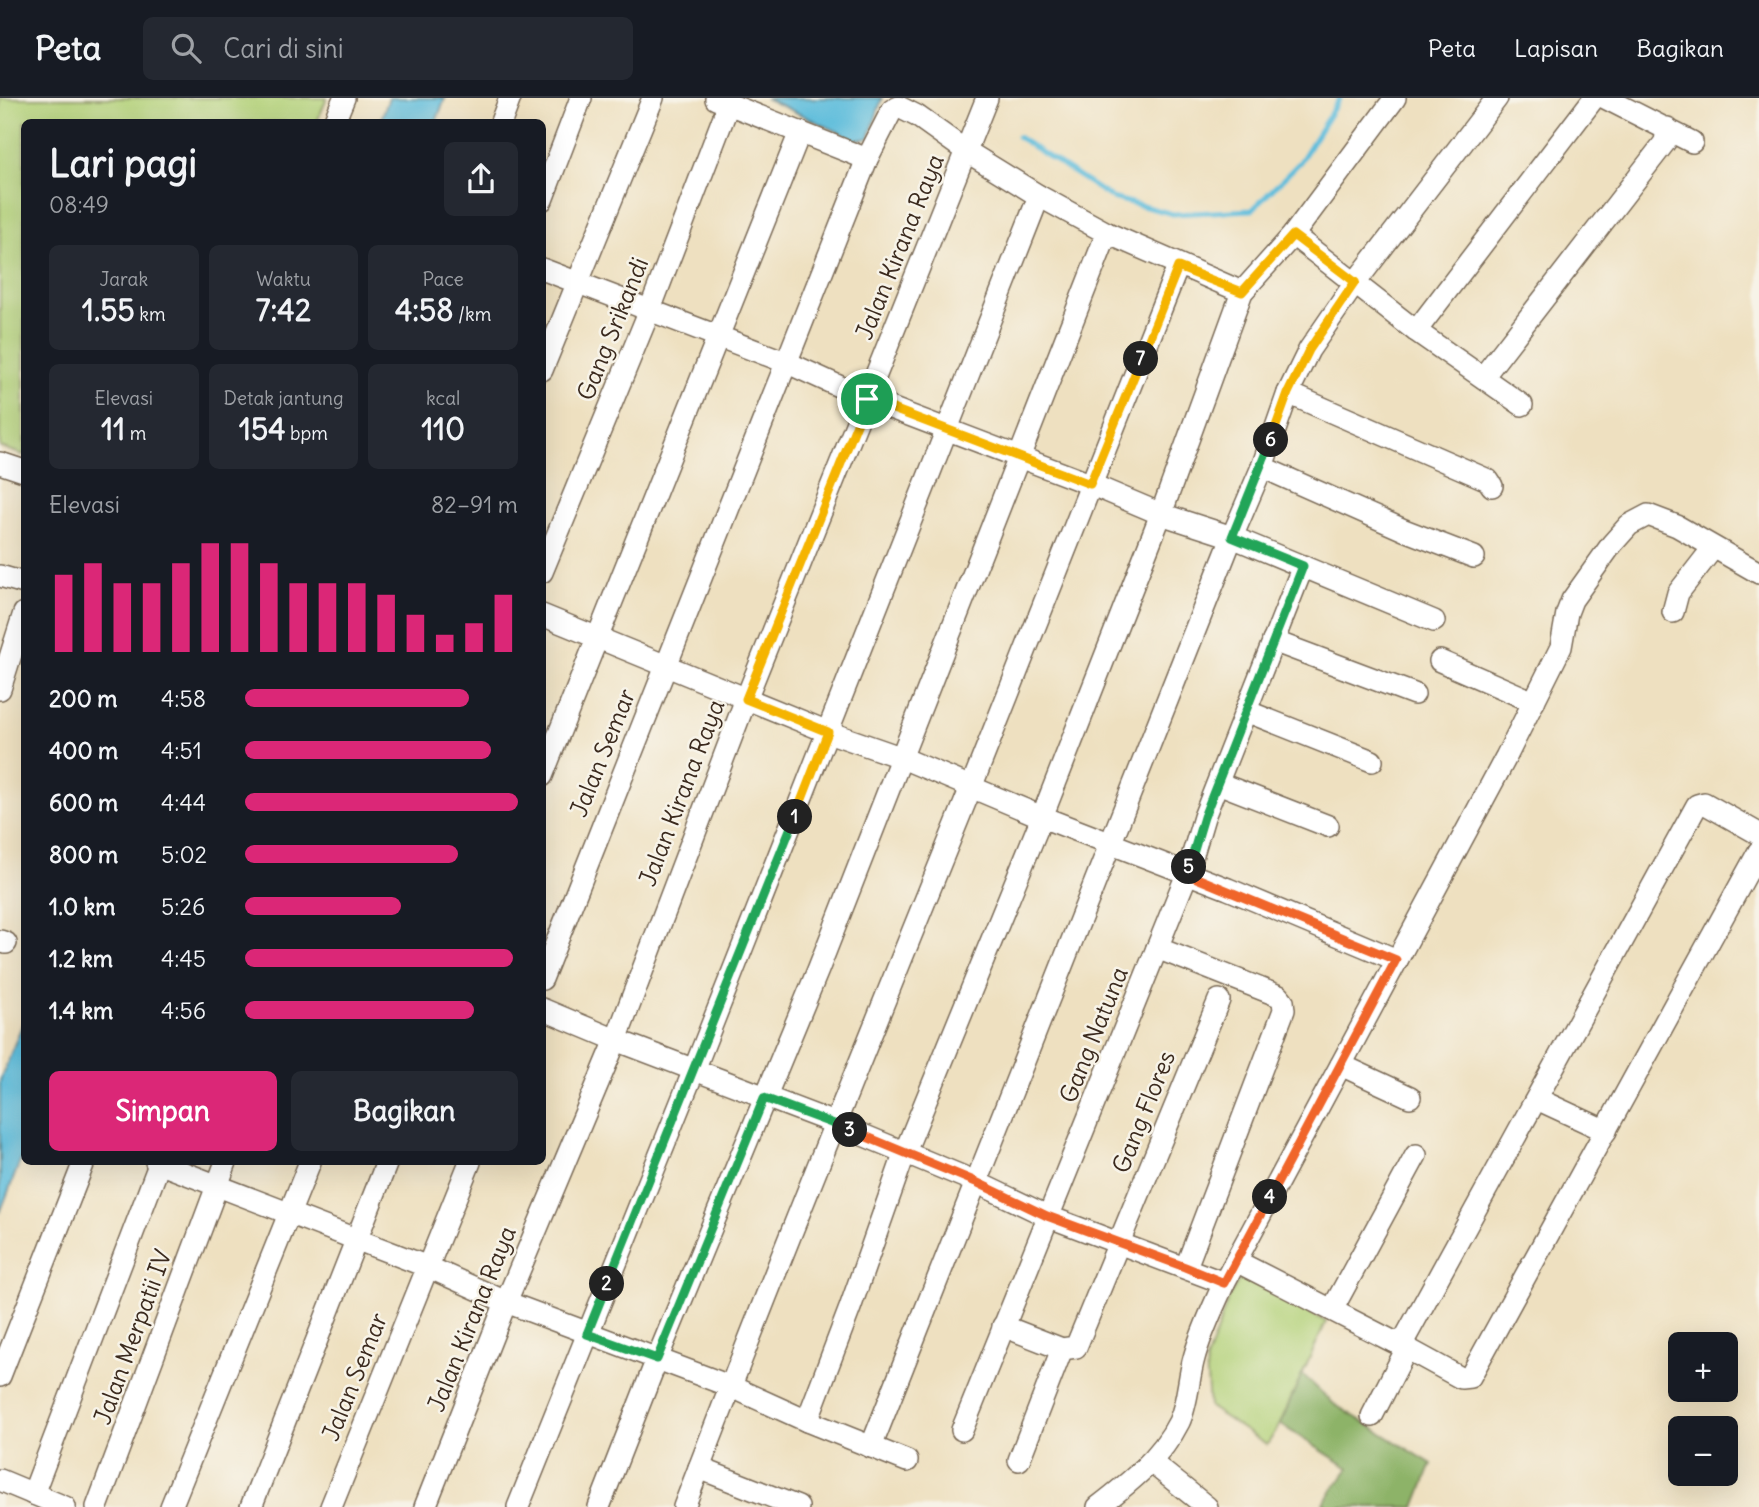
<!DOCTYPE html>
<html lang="id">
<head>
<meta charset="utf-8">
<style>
  :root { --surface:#171b24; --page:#242831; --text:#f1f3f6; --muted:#9ea1a6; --line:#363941; --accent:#db2777 }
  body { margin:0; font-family:Delius,sans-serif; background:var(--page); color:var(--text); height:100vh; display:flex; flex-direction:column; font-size:26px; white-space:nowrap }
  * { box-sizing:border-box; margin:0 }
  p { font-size:23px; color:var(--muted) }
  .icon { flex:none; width:38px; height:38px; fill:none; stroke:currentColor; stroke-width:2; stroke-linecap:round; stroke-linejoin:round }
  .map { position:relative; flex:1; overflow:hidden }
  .panel { position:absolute; left:21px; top:21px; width:525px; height:1046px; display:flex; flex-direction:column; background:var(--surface); border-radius:10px; box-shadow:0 7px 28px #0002 }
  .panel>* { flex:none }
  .fabs { position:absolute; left:1668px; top:1234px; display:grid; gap:14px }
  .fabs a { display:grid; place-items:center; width:70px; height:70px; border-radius:10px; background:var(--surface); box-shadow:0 7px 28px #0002; font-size:35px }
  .pin { position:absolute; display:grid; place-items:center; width:60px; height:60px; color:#fff; margin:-30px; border:4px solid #fff; border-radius:50%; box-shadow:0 2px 7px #0007 }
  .km { position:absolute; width:35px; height:35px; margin:-18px; border-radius:50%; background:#222; color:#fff; font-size:19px; line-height:35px; text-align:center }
  .round { display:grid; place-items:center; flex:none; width:74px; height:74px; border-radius:10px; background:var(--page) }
  .headline { display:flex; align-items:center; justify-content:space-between; height:119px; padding:0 28px }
  h1 { font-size:38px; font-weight:800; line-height:52px }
  .metrics { display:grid; grid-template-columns:repeat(3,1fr); gap:10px; height:119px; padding:7px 28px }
  .metrics div { display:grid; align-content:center; border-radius:10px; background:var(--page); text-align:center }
  .metrics b { font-size:30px; font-weight:800 }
  .metrics small { font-size:19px; font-weight:400 }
  .metrics p { font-size:19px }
  .chart { height:196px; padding:14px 28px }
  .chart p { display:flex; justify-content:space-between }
  .chart svg { width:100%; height:126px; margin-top:7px; stroke:var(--accent); stroke-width:6 }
  .action { display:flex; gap:14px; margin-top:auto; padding:14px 28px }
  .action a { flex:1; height:80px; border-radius:10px; background:var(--accent); color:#fff; font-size:28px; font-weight:800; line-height:80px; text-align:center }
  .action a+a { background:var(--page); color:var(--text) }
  ul { padding:0 28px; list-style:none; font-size:23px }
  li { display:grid; grid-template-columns:112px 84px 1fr; align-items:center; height:52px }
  li i { height:18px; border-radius:9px; background:var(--accent) }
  header { display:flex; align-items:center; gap:42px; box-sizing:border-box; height:98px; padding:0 35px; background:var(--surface); border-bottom:2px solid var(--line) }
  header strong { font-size:33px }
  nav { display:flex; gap:38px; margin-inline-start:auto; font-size:24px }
  .search { width:490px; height:63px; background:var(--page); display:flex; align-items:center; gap:18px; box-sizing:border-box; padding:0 24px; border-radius:10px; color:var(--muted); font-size:26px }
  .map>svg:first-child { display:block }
</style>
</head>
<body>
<header>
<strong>Peta</strong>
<div class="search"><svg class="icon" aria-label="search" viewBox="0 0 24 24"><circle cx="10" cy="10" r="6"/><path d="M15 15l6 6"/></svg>Cari di sini</div>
<nav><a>Peta</a><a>Lapisan</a><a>Bagikan</a></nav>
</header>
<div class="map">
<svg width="1759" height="1409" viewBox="0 0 1759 1409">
  <rect width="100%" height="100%" fill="#f7f3e8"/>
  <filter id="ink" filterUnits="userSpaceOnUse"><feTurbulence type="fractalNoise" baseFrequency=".0143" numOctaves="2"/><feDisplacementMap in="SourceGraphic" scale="14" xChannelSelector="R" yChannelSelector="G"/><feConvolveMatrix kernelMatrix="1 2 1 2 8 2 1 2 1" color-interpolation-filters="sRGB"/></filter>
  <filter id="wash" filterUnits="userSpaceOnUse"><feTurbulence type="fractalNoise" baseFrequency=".00686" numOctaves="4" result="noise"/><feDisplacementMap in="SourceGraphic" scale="28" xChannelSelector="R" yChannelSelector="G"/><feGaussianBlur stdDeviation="1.57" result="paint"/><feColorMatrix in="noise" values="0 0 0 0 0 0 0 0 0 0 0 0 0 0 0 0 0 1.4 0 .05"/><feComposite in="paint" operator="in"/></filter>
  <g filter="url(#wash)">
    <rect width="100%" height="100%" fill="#eee0c0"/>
    <g fill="#b2d178" stroke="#767e4b" stroke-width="2">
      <path d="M0,0H327L317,24H24V357L0,349Z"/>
      <path d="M1242,1177L1326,1224L1280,1326L1267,1347L1209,1309L1206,1263L1229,1199Z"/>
    </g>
    <path fill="#8db368" stroke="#646e43" stroke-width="2" d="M1302,1276L1334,1306L1432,1366L1415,1409H1329L1323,1405L1349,1370L1280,1326Z"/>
    <g fill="#5ebddc" stroke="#4c747d" stroke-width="2">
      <path d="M389,0H445L436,24H380Z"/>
      <path d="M765,0H882L869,40L856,42Z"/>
      <path d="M24,922V1053L0,1115V983Z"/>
    </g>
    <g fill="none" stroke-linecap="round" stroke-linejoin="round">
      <path stroke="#5ebddc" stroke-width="5" d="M1018,39L1112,100L1173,116L1252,112L1300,64L1340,0"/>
    </g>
  </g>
  <g filter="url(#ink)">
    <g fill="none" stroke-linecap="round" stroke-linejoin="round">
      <defs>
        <g id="minor">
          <path d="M1605,0L1692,44"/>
          <path d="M716,1L867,61"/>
          <path d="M334,24L344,0"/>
          <path d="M501,24L510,0"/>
          <path d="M542,102L581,0"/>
          <path d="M1293,137L1416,233L1522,307"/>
          <path d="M542,171L788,265L867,301L1090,386L1161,416L1232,439L1434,523"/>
          <path d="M1416,233L1594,0"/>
          <path d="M542,272L653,0"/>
          <path d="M1483,279L1665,44L1667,30"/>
          <path d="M1288,295L1488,382L1492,388"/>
          <path d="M0,365L24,373"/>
          <path d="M1262,369L1404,432L1474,459"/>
          <path d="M542,474L649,214L729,5"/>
          <path d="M0,478L24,485"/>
          <path d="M1673,514L1678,495L1713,450"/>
          <path d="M542,517L828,634L900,659L1042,719L1228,791L1397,862"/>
          <path d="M1273,543L1414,596"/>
          <path d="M1440,563L1534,604"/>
          <path d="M0,591L24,515"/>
          <path d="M1246,613L1372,663"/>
          <path d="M542,678L800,34"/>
          <path d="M1218,685L1328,728"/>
          <path d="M0,843L6,845"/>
          <path d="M1157,850L1279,898L1283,903L1284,912L1186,1169"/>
          <path d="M542,881L867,61L892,12L899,9L917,18L966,53L1039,98L1107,135L1242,194"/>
          <path d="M542,911L616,942L834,1025L976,1084L1047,1118L1224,1185"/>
          <path d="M1341,967L1410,999"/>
          <path d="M1537,1001L1606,1033"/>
          <path d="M156,1064L428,1169L506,1204L732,1289L807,1323L907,1363"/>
          <path d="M1236,1163L1394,1244L1404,1242L1697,707L1704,705L1759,736"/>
          <path d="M1332,1212L1416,1057"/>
          <path d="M1003,1228L1062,1251L1076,1249L1219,902"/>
          <path d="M1397,1245L1461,1280L1470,1279L1759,753"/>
          <path d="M0,1278L84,1064"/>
          <path d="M1372,1318L1407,1250"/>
          <path d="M807,1323L850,1210L905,1054L1042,719L1161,416L1242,194L1293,137L1395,0"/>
          <path d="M962,1332L1187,776L1204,719L1303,468"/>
          <path d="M871,1349L1232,439L1262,369L1288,295L1309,252L1355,185L1497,0"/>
          <path d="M1019,1362L1062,1251"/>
          <path d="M1151,1364L1207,1409"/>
          <path d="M699,1370L798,1409"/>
          <path d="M0,1382L65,1409"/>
          <path d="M33,1396L160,1064"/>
          <path d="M97,1409L226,1064"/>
          <path d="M171,1409L310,1064"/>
          <path d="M251,1409L387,1064"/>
          <path d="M331,1409L470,1064"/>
          <path d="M425,1409L506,1204L616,942L746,601L987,0"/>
          <path d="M518,1409L694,972L1039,98"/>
          <path d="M599,1409L657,1261L818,872L1107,135"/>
          <path d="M684,1409C776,1169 873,931 970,692C1040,518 1108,343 1178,168"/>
          <path d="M1098,1409C1129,1385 1161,1360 1179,1324C1188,1305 1188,1281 1194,1260C1201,1234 1213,1210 1224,1185L1506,659L1561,549L1567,515L1572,502L1612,446L1629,427L1648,417L1677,428L1759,475"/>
        </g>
      </defs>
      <use href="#minor" stroke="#7a6a57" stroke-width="24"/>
      <use href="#minor" stroke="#fff" stroke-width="21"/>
    </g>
  </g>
  <g fill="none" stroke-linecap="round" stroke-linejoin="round" filter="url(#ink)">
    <defs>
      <path id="split-1" d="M795,719L828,634L746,601L867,301"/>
      <path id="split-2" d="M607,1186L795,719"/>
      <path id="split-3" d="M607,1186L587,1236L657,1261L764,1000L850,1032"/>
      <path id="split-4" d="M850,1032L976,1084L1047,1118L1185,1169L1224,1185L1270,1099"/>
      <path id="split-5" d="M1189,769L1187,776L1396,862L1270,1099"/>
      <path id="split-6" d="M1189,769L1204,719L1303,468L1232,439L1271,342"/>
      <path id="split-7" d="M1141,261L1178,169L1242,194L1293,137L1355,184L1309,252L1288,295L1271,342"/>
      <path id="split-8" d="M867,301L1090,386L1141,261"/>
    </defs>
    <use href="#split-1" stroke="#fff" stroke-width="14"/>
    <use href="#split-2" stroke="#fff" stroke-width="14"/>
    <use href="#split-3" stroke="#fff" stroke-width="14"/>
    <use href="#split-4" stroke="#fff" stroke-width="14"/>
    <use href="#split-5" stroke="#fff" stroke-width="14"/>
    <use href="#split-6" stroke="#fff" stroke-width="14"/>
    <use href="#split-7" stroke="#fff" stroke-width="14"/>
    <use href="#split-8" stroke="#fff" stroke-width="14"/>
    <use href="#split-1" stroke="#f5b400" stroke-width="9"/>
    <use href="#split-2" stroke="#22a559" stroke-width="9"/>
    <use href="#split-3" stroke="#22a559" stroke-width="9"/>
    <use href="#split-4" stroke="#f0652b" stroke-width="9"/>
    <use href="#split-5" stroke="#f0652b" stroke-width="9"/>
    <use href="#split-6" stroke="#22a559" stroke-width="9"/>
    <use href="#split-7" stroke="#f5b400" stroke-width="9"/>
    <use href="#split-8" stroke="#f5b400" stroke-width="9"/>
  </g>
  <g text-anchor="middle" stroke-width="5" stroke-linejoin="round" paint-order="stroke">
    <g font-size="24" fill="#3b2a1e" stroke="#f7f3e8">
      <text transform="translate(900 149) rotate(-68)" y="8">Jalan Kirana Raya</text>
      <text transform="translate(613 231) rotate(-68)" y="8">Gang Srikandi</text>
      <text transform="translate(603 655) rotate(-68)" y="8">Jalan Semar</text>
      <text transform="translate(682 695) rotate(-69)" y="8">Jalan Kirana Raya</text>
      <text transform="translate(1094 937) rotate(-68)" y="8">Gang Natuna</text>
      <text transform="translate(1144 1014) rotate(-68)" y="8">Gang Flores</text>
      <text transform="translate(472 1221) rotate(-68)" y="8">Jalan Kirana Raya</text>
      <text transform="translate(133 1239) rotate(-70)" y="8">Jalan Merpatii IV</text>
      <text transform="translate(355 1279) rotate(-68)" y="8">Jalan Semar</text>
    </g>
  </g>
</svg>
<div class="fabs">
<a>+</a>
<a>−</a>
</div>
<div class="pin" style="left:867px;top:301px;background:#1e9e55"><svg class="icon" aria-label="arrive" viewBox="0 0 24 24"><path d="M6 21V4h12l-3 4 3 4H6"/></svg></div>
<b class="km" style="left:795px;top:719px">1</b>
<b class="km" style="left:607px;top:1186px">2</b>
<b class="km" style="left:850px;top:1032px">3</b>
<b class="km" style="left:1270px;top:1099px">4</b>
<b class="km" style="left:1189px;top:769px">5</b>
<b class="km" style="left:1271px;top:342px">6</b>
<b class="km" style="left:1141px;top:261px">7</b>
<section class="panel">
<div class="headline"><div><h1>Lari pagi</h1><p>08:49</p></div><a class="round"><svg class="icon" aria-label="share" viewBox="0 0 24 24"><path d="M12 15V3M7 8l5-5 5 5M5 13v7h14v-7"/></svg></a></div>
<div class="metrics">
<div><p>Jarak</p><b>1.55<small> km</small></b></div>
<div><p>Waktu</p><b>7:42</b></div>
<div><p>Pace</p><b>4:58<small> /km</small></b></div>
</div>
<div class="metrics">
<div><p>Elevasi</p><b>11<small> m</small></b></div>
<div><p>Detak jantung</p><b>154<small> bpm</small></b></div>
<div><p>kcal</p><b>110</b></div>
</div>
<div class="chart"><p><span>Elevasi</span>82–91 m</p>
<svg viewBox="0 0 160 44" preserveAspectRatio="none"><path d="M5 44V17M15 44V13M25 44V20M35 44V20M45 44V13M55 44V6M65 44V6M75 44V13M85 44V20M95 44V20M105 44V20M115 44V24M125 44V31M135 44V38M145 44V34M155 44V24"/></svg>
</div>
<ul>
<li><b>200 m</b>4:58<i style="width:82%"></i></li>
<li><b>400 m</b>4:51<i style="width:90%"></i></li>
<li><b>600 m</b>4:44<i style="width:100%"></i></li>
<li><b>800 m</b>5:02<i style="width:78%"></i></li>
<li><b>1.0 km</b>5:26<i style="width:57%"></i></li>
<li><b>1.2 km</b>4:45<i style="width:98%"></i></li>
<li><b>1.4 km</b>4:56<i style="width:84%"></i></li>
</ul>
<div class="action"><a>Simpan</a><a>Bagikan</a></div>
</section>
</div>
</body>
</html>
